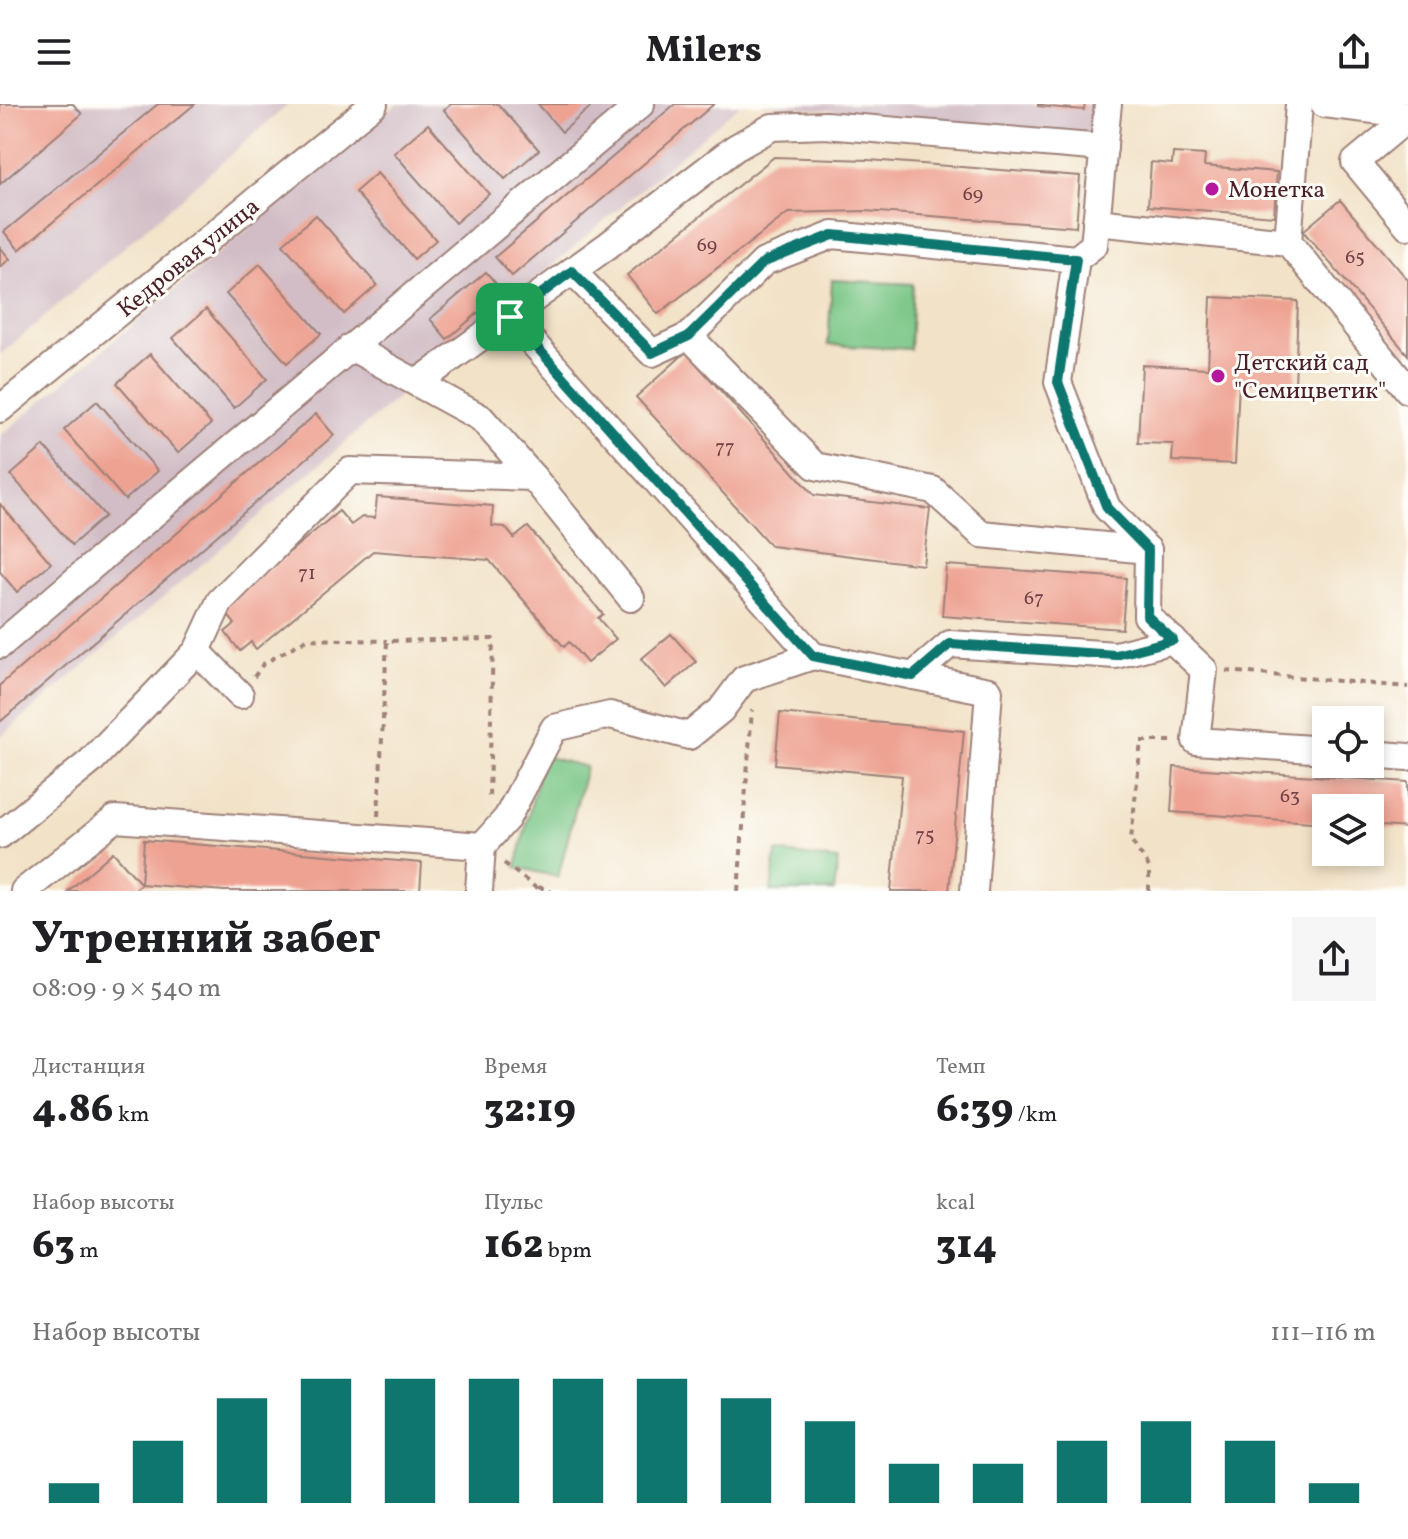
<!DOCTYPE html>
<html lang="ru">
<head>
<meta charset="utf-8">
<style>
  :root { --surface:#fff; --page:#f6f6f6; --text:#202124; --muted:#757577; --accent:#0f766e }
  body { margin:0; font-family:Vollkorn,serif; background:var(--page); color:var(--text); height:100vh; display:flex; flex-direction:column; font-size:30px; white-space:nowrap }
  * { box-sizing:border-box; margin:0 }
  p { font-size:26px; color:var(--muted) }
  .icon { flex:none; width:44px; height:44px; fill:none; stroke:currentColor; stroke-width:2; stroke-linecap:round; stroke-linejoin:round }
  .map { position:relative; height:787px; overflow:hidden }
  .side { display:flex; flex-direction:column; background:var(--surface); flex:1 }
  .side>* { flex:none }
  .controls { position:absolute; left:1312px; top:602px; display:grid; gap:16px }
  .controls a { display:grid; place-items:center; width:72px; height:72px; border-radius:0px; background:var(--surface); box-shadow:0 4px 12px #0003; font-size:40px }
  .pin { position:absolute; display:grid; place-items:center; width:68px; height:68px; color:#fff; margin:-34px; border-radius:16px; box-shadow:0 4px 12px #0006 }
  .round { display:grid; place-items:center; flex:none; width:84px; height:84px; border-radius:0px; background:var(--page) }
  .summary { display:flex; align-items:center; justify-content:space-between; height:136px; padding:0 32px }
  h1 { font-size:44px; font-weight:800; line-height:60px }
  .stats { display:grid; grid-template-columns:repeat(3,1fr); gap:12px; height:136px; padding:8px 32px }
  .stats div { display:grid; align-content:center }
  .stats b { font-size:40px; font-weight:800 }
  .stats small { font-size:22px; font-weight:400 }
  .stats p { font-size:22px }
  .chart { height:224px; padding:16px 32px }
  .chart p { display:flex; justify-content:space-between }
  .chart svg { width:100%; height:144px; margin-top:8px; stroke:var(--accent); stroke-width:6 }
  header { display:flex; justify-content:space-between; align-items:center; height:104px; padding:0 32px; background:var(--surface); font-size:36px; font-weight:800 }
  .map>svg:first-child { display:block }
</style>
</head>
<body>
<header><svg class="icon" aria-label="menu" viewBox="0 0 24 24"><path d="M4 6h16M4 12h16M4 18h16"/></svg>Milers<svg class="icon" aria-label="share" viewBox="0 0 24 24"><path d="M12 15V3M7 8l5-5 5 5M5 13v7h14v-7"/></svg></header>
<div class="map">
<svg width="1408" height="787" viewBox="0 0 1408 787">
  <rect width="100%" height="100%" fill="#fdfcf7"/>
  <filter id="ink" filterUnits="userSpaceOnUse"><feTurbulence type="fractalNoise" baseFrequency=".0125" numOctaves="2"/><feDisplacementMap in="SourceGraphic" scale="16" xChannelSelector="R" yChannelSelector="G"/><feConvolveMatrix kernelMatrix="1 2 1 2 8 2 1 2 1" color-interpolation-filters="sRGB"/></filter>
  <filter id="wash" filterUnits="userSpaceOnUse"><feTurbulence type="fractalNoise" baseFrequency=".006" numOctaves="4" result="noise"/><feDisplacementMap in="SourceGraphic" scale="32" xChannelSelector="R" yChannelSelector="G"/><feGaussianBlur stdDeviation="1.8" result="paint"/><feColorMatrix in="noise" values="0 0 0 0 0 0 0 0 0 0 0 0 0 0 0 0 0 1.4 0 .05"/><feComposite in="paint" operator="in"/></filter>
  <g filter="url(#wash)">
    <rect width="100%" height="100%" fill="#f2e2c7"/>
    <g fill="#d2bdc6">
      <path d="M0,0H289L0,251Z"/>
      <path d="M397,0H741L0,633V332Z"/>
      <path d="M762,0H1101V32Z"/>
    </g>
    <g fill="#79c686" stroke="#627258" stroke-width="2">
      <path d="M832,176L913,180L910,245L828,241Z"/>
      <path d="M543,652L586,663L558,773L516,763Z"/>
      <path d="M776,748L838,756L834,787H771Z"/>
    </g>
    <g id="blocks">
      <g fill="#eea292">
        <path d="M0,0H73L82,10L0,80Z"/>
        <path d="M158,0H195L19,146L4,128Z"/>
        <path d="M451,0H498L539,46L505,75L444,6Z"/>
        <path d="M538,0H594L562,28Z"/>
        <path d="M675,0H714L512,172L495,153Z"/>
        <path d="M1038,0H1085L1084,6L1038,2Z"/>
        <path d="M428,20L489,90L455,119L394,49Z"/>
        <path d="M1173,49L1205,51L1204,62L1277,68L1274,112L1148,102L1151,58L1172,60Z"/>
        <path d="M774,53L869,56L1080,72L1076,123L865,107L788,109L658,210L627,171Z"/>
        <path d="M377,69L436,136L414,155L355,88Z"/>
        <path d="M1340,96L1408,176V251L1303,127Z"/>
        <path d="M316,111L377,181L344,210L283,140Z"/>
        <path d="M0,143L10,155L0,163Z"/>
        <path d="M260,160L321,230L287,259L226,190Z"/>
        <path d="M486,168L503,188L447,235L430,215Z"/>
        <path d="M1211,193L1298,197L1295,282L1239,279L1235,360L1172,357L1173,340L1138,339L1142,261L1208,264Z"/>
        <path d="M206,205L267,275L234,304L173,234Z"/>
        <path d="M686,248L814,391L930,405L923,461L771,442L636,293Z"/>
        <path d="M150,250L211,320L178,349L117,279Z"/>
        <path d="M97,297L158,367L125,396L64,326Z"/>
        <path d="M316,310L334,331L0,618V581Z"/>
        <path d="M44,342L105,412L72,441L11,371Z"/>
        <path d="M377,393L493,402L492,422L505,423L514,434L528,423L603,510L598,514L616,535L587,559L569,538L564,543L489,456L373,447L256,545L251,538L240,547L225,528L235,520L222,504L339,407L351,421L362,413L375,414Z"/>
        <path d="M0,400L51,459L17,488L0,468Z"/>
        <path d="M946,461L1126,474L1122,525L942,512Z"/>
        <path d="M671,530L696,558L666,584L641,555Z"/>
        <path d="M780,609L964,627L949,787H891L902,672L775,660Z"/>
        <path d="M1174,663L1408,678V724L1370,721V704H1326V719L1171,708Z"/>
        <path d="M144,736L422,759L420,787H224L141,780Z"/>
        <path d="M113,748L141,780L133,787H68Z"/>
      </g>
    </g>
  </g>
  <g filter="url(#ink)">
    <use href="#blocks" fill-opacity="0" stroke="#9e8079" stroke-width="2"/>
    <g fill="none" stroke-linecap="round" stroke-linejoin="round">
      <defs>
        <g id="minor">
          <path d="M1324,0L1408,10"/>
          <path d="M1408,14L1355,58L1408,122"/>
          <path d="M1096,118L1288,138L1408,286"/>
          <path d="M1288,138L1299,0"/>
          <path d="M1076,155L1058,278L1107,404L1148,446"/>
          <path d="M572,167L652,249L689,232L764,158L833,131L1076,155L1094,141L1108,0"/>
          <path d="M510,213L813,552L989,587L974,787"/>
          <path d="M689,232L815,362L933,386L981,430L1148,446L1147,512L1204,566L1196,637L1326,646"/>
          <path d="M351,243L481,314L533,373"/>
          <path d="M417,279L607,142L735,44L772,23L825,21L1104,44"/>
          <path d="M0,305L374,0"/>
          <path d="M0,541L145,417L641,0"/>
          <path d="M197,547L240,591"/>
          <path d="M913,572L950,540L1116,551L1173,536"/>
          <path d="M1370,650L1408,653"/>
          <path d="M0,731L90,658L197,547L220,497L350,367L533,373L631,494"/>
          <path d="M482,742L507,714L554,624L610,611L689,632L721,606L744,575L813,552"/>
          <path d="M24,787L115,715L482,742L479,787"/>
        </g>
      </defs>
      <use href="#minor" stroke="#9e8079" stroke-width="30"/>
      <g stroke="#9e8079" stroke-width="4" stroke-dasharray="6 6" stroke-linecap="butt">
        <path d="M1226,567L1408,583"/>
        <path d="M254,573L263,560L307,535L387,537"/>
        <path d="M378,712L387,537L493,535L489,693"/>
        <path d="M504,759L540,787"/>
        <path d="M538,783L551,787"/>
        <path d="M738,787L752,606"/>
        <path d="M1149,787V763L1131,736L1141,637H1173"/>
      </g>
      <use href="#minor" stroke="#fff" stroke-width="26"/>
    </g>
  </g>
  <g fill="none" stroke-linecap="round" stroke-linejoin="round" filter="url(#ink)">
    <defs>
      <path id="route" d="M833,131L1076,155L1058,278L1107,404L1148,446L1147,512L1173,536L1116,551L950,540L913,572L813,552L510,213L572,167L652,249L689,232L764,158Z"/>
    </defs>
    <use href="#route" stroke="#fff" stroke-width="16"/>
    <use href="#route" stroke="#0f766e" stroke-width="10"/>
  </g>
  <g fill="#b5179e" stroke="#fdfcf7" stroke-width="3">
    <circle cx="1212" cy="85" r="8"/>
    <circle cx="1218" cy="272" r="8"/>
  </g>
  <g text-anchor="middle" stroke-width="6" stroke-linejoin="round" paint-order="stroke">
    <g font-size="20" fill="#734045">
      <text x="973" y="96">69</text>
      <text x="707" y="147">69</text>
      <text x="1355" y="159">65</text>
      <text x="725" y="349">77</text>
      <text x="307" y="475">71</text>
      <text x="1034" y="500">67</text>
      <text x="1290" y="698">63</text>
      <text x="925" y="737">75</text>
    </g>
    <g font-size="24" fill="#4a1f2b" stroke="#fdfcf7" text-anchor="start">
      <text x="1228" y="93">Монетка</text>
      <text x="1234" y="266">Детский сад<tspan x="1234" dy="28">"Семицветик"</tspan></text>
    </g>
    <g font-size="24" fill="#4a1f2b" stroke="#fdfcf7">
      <text transform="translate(188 153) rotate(-39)" y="8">Кедровая улица</text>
    </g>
  </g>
</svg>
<div class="controls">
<a><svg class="icon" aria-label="locate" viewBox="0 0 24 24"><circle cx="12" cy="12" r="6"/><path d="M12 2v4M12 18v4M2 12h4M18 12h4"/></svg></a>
<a><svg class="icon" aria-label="layers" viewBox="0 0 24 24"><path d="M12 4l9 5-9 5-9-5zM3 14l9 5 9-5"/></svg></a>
</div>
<div class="pin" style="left:510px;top:213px;background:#1e9e55"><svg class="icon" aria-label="arrive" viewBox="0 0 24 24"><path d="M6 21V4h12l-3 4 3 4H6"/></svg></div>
</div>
<section class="side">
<div class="summary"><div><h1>Утренний забег</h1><p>08:09 · 9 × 540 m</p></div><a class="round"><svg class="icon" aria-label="share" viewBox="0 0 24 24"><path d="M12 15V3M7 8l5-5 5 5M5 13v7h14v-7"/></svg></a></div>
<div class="stats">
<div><p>Дистанция</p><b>4.86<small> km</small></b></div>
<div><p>Время</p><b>32:19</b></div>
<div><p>Темп</p><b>6:39<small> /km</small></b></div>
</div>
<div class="stats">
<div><p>Набор высоты</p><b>63<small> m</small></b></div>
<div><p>Пульс</p><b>162<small> bpm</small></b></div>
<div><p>kcal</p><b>314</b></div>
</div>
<div class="chart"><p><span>Набор высоты</span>111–116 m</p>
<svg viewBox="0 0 160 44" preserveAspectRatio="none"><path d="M5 44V38M15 44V25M25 44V12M35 44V6M45 44V6M55 44V6M65 44V6M75 44V6M85 44V12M95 44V19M105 44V32M115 44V32M125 44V25M135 44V19M145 44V25M155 44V38"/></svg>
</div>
</section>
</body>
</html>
